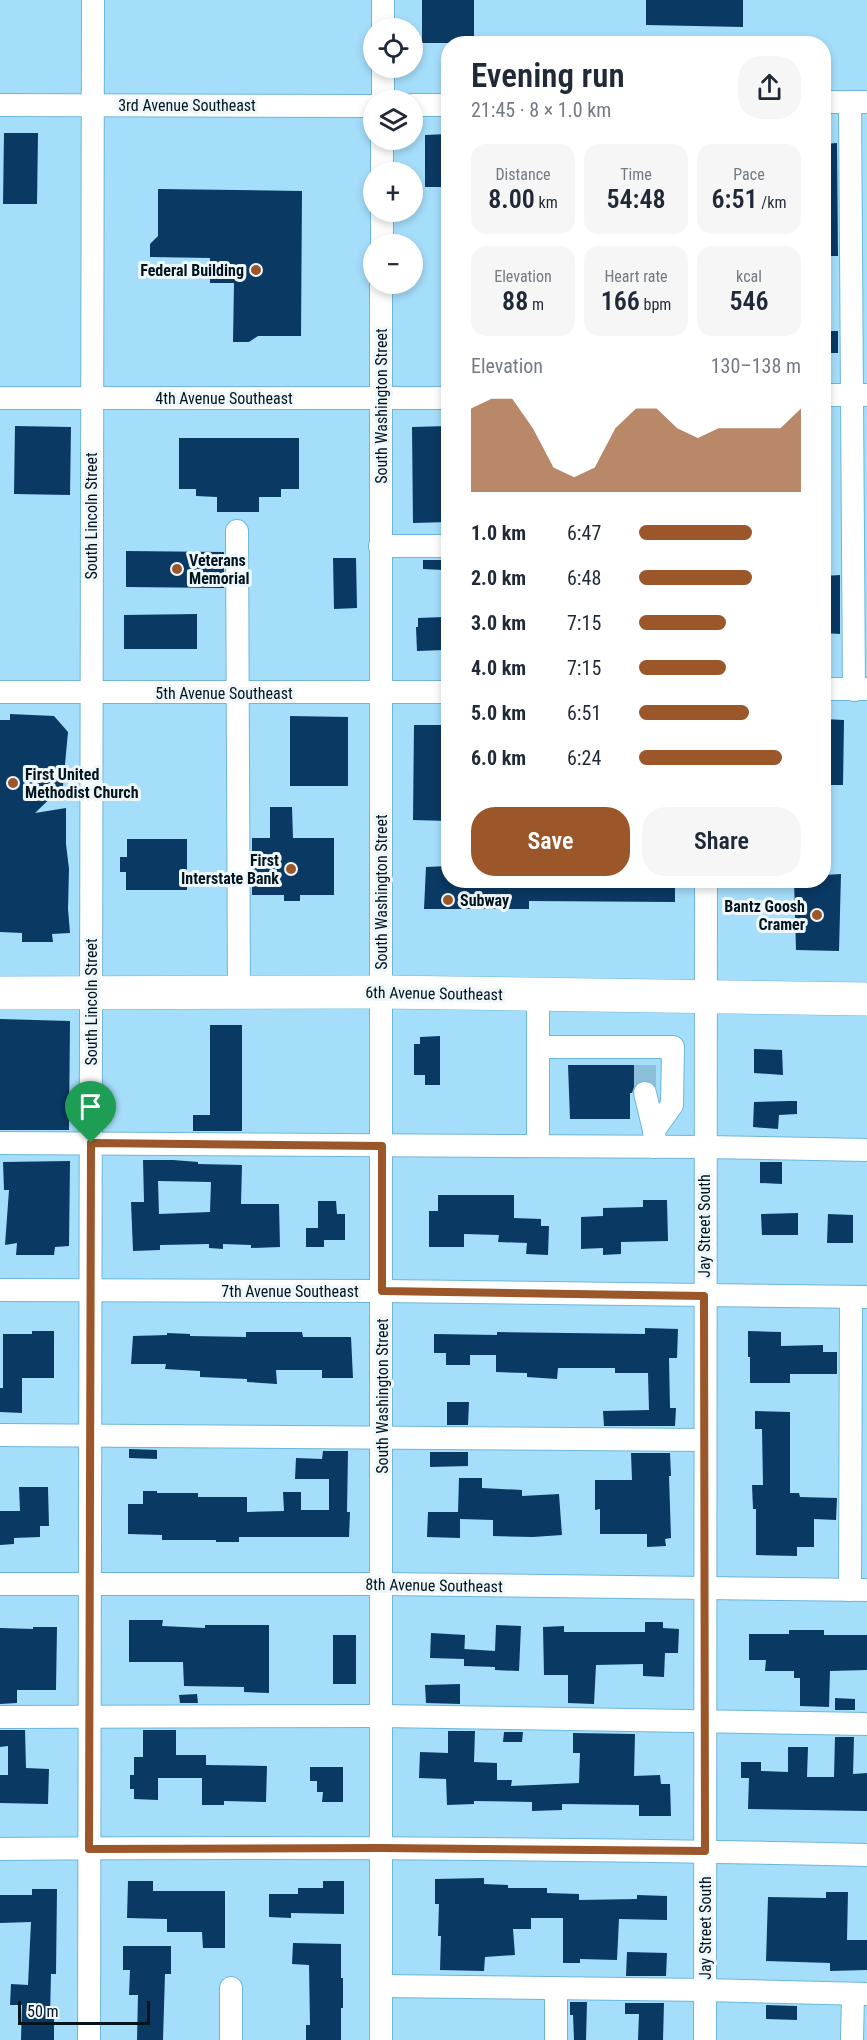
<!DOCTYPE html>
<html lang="en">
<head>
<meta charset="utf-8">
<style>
  :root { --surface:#fff; --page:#f6f6f7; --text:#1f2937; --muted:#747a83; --accent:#9b562a }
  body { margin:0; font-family:"Roboto Condensed",sans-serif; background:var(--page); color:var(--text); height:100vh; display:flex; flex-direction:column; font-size:22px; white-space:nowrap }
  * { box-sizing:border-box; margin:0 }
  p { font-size:20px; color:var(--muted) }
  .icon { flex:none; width:33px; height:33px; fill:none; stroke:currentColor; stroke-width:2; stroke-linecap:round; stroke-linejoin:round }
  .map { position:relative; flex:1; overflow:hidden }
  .details { position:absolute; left:441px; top:36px; width:390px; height:852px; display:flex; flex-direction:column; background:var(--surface); border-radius:24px; box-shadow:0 3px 9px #0003 }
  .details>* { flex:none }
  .controls { position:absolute; left:363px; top:18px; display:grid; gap:12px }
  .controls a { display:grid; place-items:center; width:60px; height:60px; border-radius:50%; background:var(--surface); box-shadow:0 3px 9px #0003; font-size:30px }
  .scale { position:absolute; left:18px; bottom:15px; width:132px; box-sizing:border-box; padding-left:6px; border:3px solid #01151f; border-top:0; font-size:16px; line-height:21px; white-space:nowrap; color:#01151f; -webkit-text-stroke:4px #f0f7fb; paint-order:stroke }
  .pin { position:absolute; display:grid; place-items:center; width:51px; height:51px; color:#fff; margin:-62px -26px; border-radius:50% 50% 50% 0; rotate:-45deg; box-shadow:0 0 6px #0007 }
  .pin .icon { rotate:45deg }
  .round { display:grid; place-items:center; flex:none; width:63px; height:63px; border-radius:24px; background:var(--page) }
  .headline { display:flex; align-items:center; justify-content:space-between; height:102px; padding:0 30px }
  h1 { font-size:33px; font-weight:600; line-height:45px }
  .metrics { display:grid; grid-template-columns:repeat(3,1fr); gap:9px; height:102px; padding:6px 30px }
  .metrics div { display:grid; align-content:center; border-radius:15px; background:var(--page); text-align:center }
  .metrics b { font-size:26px; font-weight:600 }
  .metrics small { font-size:16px; font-weight:400 }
  .metrics p { font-size:16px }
  .chart { height:168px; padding:12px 30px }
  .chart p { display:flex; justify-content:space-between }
  .chart svg { width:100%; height:108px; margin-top:6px; fill:var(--accent); opacity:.7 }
  .action { display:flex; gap:12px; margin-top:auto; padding:12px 30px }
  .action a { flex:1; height:69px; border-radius:24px; background:var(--accent); color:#fff; font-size:24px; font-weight:600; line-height:69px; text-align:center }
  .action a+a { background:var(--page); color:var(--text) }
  ul { padding:0 30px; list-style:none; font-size:20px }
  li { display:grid; grid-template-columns:96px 72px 1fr; align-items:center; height:45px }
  li i { height:15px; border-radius:8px; background:var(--accent) }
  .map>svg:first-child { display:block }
</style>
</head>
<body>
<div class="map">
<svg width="867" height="2040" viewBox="0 0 867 2040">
  <rect width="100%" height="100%" fill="#a5defb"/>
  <g fill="#0a3963" fill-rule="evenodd">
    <rect x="422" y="0" width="52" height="43"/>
    <path d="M646,0H743V27L646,25Z"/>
    <path d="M4,133H38L37,204H3Z"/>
    <path d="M448,134V187H425V135Z"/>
    <path d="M837,143L838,256H824V144Z"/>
    <path d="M158,189L302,191L301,336H258L249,342H233L234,283H210V258L150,257V244L158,236Z"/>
    <rect x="824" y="331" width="14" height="22"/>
    <path d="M15,426L71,427L70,495L14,494Z"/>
    <path d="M448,426V522L413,523L412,427Z"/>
    <path d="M179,438H299V489H281V497H259V512H217V497L196,496V489H179Z"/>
    <path d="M126,551L224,552V588L126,587Z"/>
    <path d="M333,558H356L357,608L334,609Z"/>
    <path d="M423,560H443V570L423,569Z"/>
    <path d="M840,575V634L824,633V576Z"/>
    <path d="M197,614V649H124V615Z"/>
    <path d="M443,617L444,650L417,651L416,627H418V618Z"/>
    <path d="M10,714L54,716L68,732L63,786L35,813L66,808V844L69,869L68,909L70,933L52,934L53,942H22V933L0,932V720H10Z"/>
    <path d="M290,716L348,717V786H290Z"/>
    <path d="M824,719L844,720L843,785H824Z"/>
    <path d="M414,725H448V821L413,820Z"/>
    <path d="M270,807H292L293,838H334V895H300V901H284V895H252V838H270Z"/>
    <path d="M127,839H187V890H126V872H120V857H127Z"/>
    <path d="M448,866V880H675V902L529,901V909H424L426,867Z"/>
    <path d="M841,874L839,951L796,950L794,880H824V875Z"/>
    <path d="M0,1019L70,1021L69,1130H0Z"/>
    <path d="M210,1025H242V1131H193V1115H210Z"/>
    <path d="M440,1036V1085H425V1075H414V1044H420V1037Z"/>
    <path d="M754,1049L782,1050L783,1075L754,1073Z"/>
    <path d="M568,1065H655L656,1086L648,1080H641L635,1084L632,1093H630V1119H570Z"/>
    <path d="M789,1101H797V1114L779,1115L778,1129L753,1127L754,1102Z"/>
    <path d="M143,1160H173L198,1162V1164L242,1165L241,1204H279L280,1247L251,1248V1245L223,1244V1249L209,1248V1244L160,1245V1250L133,1251L131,1202H144ZM158,1181L211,1182L210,1212L159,1214Z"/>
    <path d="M70,1161L69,1246L55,1247L54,1255H16L17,1243L5,1245L9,1190H4L3,1162Z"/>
    <path d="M760,1162H782V1184L760,1183Z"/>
    <path d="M438,1195H514V1218L541,1219V1226H549L548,1255L526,1254L527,1243L498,1242L499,1235L464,1234V1247H429V1211H438Z"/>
    <path d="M643,1200H667L668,1241L621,1242V1254L603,1255V1248L581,1249V1217L603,1216V1208L643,1207Z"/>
    <path d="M318,1201H336L337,1214H345V1240H324V1247H306V1228H318Z"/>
    <path d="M798,1213V1235H762L761,1214Z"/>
    <path d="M828,1214L853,1215V1243H827Z"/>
    <path d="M645,1328L678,1329L677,1358H669L670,1408H676L675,1426H604L603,1411L649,1410L648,1373H615V1368H558L557,1379L527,1377V1373L496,1372V1355H470V1365H446V1353H434V1334L497,1335V1332L645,1334Z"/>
    <path d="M32,1331H54V1378H22V1413L0,1412V1388H3V1334H32Z"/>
    <path d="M748,1331L781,1332V1346L823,1345V1352H837V1374H790V1383H750V1357H748Z"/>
    <path d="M246,1332H302L303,1337H351L353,1378H322V1370H276L277,1384L247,1382V1379L200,1377V1371L165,1369L166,1364H131L133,1336L167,1335V1333L190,1334V1336L246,1337Z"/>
    <path d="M447,1402H469L468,1425H447Z"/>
    <path d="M755,1411L790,1412V1493H799L800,1497L837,1498L836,1520L814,1519V1547H797V1556L756,1555V1509H753L752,1485H763L762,1429H755Z"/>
    <path d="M129,1449L157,1450V1459L129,1458Z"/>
    <path d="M323,1451H348L347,1512H350L349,1537H239V1542H216V1540H162V1535L128,1534V1504H143V1491H157V1493H198V1497H247V1512L284,1511L283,1492H301V1510H329V1479H295L296,1458L322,1459Z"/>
    <path d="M430,1452H468V1466L430,1467Z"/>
    <path d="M631,1453H670L671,1476H669L671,1538L665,1539L666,1546L647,1547V1534H600V1509L595,1510V1480H632Z"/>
    <path d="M459,1478H482V1488L522,1490V1496L559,1494L562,1535L533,1537L493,1536V1520L460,1519V1538L427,1537L428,1512H458Z"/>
    <path d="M19,1487H48L49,1526H40V1537L14,1538V1544L0,1545V1511H20Z"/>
    <path d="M129,1620H163L162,1626L205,1628V1625H269V1693L244,1692V1687L184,1686L183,1662H129Z"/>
    <path d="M645,1622H663V1628L679,1629L678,1653H665L664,1677L643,1676V1664L596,1665L594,1704L568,1703V1675H544L543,1627L564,1626V1632H645Z"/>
    <path d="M496,1625L521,1626L519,1671L495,1670V1667L464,1666V1649L495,1651Z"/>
    <path d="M33,1627H57L56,1690H17V1703L0,1704V1628L33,1629Z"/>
    <path d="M789,1630H824V1635H867V1670L830,1671L829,1707L800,1706V1678H794V1671H765L766,1660H749V1634H789Z"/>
    <path d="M431,1633L465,1635L464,1659L430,1658Z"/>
    <rect x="333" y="1635" width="23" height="49"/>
    <path d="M460,1684V1704L426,1703L425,1685Z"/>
    <path d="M197,1694L198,1703H180L179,1695Z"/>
    <path d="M835,1698L855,1699V1710H835Z"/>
    <path d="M0,1730H25L26,1768L49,1769L48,1804L0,1803V1775H8V1746L0,1747Z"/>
    <path d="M143,1730H176V1755H206V1765L267,1766L266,1802L224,1801V1805H202V1778H158V1800L134,1799V1789H130V1775H134V1757H143Z"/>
    <path d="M448,1731H475L474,1762L497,1763V1780H512L511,1786L579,1783L580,1753H573V1733L635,1734L634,1776L660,1775L661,1784H670L671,1816H639V1805L562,1804V1810L532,1811V1802L474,1801V1804L447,1805L446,1779L419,1778L420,1752L448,1753Z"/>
    <path d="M504,1732H523L522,1742H503Z"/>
    <path d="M835,1737H854L853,1774L867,1773V1811L748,1809L749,1778H741V1762H761V1771L788,1772V1747H808L807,1777H834Z"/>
    <path d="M310,1767H343V1802H322L323,1792H317V1781H310Z"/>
    <path d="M484,1878V1884L508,1885V1888H547V1893L579,1894V1900L637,1899V1895L667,1896V1920L619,1919L617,1960L580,1959V1963H563V1918H531V1929H513L515,1955L485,1957L484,1971L440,1970L441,1936H438L439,1904H435V1879Z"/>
    <path d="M128,1881H153V1891H225V1948H203L202,1932H167V1919L127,1918Z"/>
    <path d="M323,1881H344V1914L291,1913V1918L269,1917V1894H298V1888H323Z"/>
    <path d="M32,1889H57L56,1974H51L50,2016H54V2040H21L22,2005H10L11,1984L28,1985L31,1922L0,1923V1895H32Z"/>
    <path d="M826,1892H848L847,1940H867V1970L830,1971V1963L766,1961L768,1897L826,1898Z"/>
    <path d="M293,1943L341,1944V1978H343V2008H341V2040H306V2025H310L309,1965L292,1964Z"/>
    <path d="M123,1946H171V1974H165L163,2040H137L138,1995H129L130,1970H123Z"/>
    <path d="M627,1952L667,1953L666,1976H626Z"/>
    <path d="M570,2002H587L586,2040H574L573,2015H570Z"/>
    <path d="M625,2003H664L663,2040H638L639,2014H625Z"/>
    <path d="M766,2005L797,2006V2020L766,2019Z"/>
  </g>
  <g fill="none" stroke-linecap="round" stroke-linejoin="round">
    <path stroke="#8cc0da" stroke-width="22" stroke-dasharray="22 11" stroke-linecap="butt" d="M645,1065V1093"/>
    <defs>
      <g id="minor">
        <path d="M383,28V0"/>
        <path d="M383,100V68"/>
        <path d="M824,102H867"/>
        <path d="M850,102L854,690"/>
        <path d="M0,105L374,106"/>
        <path d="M412,105H448"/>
        <path d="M382,172V140"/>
        <path d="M382,244V212"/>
        <path d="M824,395H867"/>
        <path d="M0,398H448"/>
        <path d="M237,531L239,993"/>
        <path d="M380,546H448"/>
        <path d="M824,689H867"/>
        <path d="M0,692H448"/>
        <path d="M538,995V1146"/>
        <path d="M538,1047H673L672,1105L654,1130L655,1147"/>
        <path d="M645,1093L654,1130"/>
        <path d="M0,1143L705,1147L867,1150"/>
        <path d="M0,1290L382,1291L867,1297"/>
        <path d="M0,1435L705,1440"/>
        <path d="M0,1584H382L867,1590"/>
        <path d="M850,1590L851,1297"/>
        <path d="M0,1717L382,1716L867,1724"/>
        <path d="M0,1849C289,1847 578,1848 867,1855"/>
        <path d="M381,1986L705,1990L867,1994"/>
        <path d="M231,1988V2040"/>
        <path d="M89,2040L93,0"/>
        <path d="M381,2040V284"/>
        <path d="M556,2040V1988"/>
        <path d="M705,2040L706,880"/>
        <path d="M852,2040L853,1994"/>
      </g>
      <path id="highway" d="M0,993L382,992L867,999"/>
    </defs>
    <use href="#minor" stroke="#6eb6d9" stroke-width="24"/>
    <use href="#highway" stroke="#6eb6d9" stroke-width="34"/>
    <use href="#minor" stroke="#fff" stroke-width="22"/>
    <use href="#highway" stroke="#fff" stroke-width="33"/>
  </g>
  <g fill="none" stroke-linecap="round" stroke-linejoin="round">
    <defs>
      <path id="route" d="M91,1143L382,1146V1291L704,1296L705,1851L381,1848L89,1849Z"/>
    </defs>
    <use href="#route" stroke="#fff" stroke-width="12"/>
    <use href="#route" stroke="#9b562a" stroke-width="8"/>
  </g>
  <g fill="#9b562a" stroke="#f0f7fb" stroke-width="2">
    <circle cx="256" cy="270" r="6"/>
    <circle cx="177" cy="569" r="6"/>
    <circle cx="13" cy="783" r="6"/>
    <circle cx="291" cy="869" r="6"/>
    <circle cx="448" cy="900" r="6"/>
    <circle cx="817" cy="915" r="6"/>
  </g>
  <g text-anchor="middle" stroke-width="6" stroke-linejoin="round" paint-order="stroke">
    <g font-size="16" fill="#01151f" stroke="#f0f7fb">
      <text x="187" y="111">3rd Avenue Southeast</text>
      <text x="224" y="404">4th Avenue Southeast</text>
      <text transform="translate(381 406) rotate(-90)" y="6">South Washington Street</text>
      <text transform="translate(91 516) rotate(-90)" y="6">South Lincoln Street</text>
      <text x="224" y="699">5th Avenue Southeast</text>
      <text transform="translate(381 892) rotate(-90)" y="6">South Washington Street</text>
      <text transform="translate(434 993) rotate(1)" y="6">6th Avenue Southeast</text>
      <text transform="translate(91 1002) rotate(-90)" y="6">South Lincoln Street</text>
      <text transform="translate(704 1226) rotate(-90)" y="6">Jay Street South</text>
      <text x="290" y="1297">7th Avenue Southeast</text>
      <text transform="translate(382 1396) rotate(-90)" y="6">South Washington Street</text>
      <text transform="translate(434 1585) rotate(1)" y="6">8th Avenue Southeast</text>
      <text transform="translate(705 1928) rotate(-90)" y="6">Jay Street South</text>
    </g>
    <g font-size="16" font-weight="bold" fill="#01151f" stroke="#f0f7fb" text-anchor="end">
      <text x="244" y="276">Federal Building</text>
      <text x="189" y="566" text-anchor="start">Veterans<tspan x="189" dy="18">Memorial</tspan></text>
      <text x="25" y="780" text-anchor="start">First United<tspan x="25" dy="18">Methodist Church</tspan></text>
      <text x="279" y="866">First<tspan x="279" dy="18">Interstate Bank</tspan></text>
      <text x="460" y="906" text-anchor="start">Subway</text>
      <text x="805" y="912">Bantz Goosh<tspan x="805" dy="18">Cramer</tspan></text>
    </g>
  </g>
</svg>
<div class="controls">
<a><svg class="icon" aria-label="locate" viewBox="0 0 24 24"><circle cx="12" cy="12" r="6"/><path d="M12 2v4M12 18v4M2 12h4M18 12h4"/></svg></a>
<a><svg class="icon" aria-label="layers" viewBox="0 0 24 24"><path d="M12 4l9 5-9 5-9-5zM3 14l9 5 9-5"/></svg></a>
<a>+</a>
<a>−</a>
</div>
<div class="scale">50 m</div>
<div class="pin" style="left:91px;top:1143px;background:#1e9e55"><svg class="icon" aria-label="arrive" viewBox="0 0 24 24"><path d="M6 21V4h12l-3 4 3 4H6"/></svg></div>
<section class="details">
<div class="headline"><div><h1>Evening run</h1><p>21:45 · 8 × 1.0 km</p></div><a class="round"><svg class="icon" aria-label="share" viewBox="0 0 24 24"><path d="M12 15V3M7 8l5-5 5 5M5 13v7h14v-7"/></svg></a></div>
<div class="metrics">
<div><p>Distance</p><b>8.00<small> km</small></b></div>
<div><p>Time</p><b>54:48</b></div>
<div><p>Pace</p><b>6:51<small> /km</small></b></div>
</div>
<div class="metrics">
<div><p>Elevation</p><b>88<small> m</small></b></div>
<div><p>Heart rate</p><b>166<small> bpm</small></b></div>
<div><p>kcal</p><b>546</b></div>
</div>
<div class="chart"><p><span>Elevation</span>130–138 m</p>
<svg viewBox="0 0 160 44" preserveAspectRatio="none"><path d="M0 44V10L10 6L20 6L30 18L40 34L50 38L60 34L70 18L80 10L90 10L100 18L110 22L120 18L130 18L140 18L150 18L160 10V44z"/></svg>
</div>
<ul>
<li><b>1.0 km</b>6:47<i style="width:70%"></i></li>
<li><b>2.0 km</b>6:48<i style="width:70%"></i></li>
<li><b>3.0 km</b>7:15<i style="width:54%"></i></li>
<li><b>4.0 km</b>7:15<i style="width:54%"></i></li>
<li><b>5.0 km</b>6:51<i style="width:68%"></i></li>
<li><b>6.0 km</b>6:24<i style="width:88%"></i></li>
</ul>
<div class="action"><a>Save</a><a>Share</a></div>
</section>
</div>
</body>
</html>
